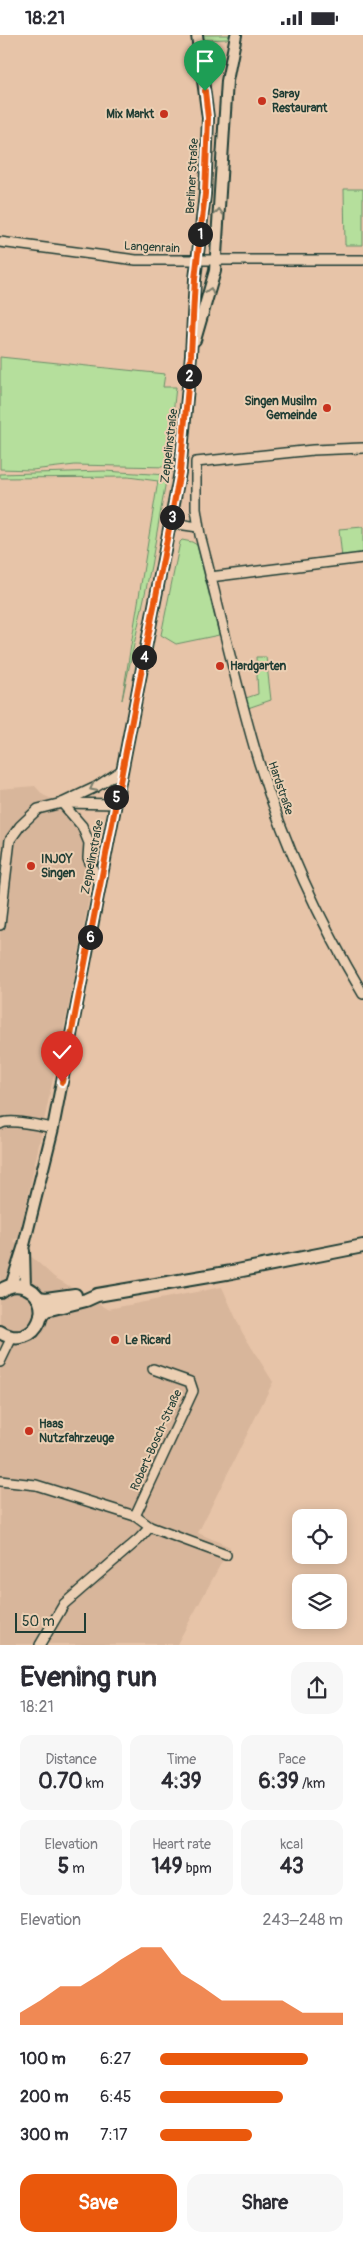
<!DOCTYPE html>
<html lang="en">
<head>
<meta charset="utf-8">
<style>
  :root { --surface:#fff; --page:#f7f7f7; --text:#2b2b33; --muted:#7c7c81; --accent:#ea580c }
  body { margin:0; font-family:Pangolin,sans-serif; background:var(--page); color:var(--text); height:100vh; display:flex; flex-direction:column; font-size:19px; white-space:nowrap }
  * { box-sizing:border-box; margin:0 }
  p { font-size:16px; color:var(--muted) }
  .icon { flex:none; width:28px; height:28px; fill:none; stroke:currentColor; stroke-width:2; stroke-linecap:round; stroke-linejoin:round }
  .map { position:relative; height:1610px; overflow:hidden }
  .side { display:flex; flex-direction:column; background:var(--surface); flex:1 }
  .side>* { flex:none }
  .controls { position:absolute; left:292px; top:1474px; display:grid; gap:10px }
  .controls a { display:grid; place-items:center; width:55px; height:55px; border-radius:10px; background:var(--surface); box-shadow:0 2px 12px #0003; font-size:25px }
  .scale { position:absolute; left:15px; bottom:12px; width:71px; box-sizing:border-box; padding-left:5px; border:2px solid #1f3d34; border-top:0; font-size:14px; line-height:18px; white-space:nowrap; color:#1f3d34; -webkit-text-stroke:4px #eccfb3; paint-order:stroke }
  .pin { position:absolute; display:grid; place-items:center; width:42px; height:42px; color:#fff; margin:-51px -21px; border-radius:50% 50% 50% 0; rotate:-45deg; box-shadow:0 0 5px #0007 }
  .pin .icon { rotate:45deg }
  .km { position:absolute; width:25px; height:25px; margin:-12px; border-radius:50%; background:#222; color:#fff; font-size:14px; line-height:25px; text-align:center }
  .round { display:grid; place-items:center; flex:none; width:52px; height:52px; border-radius:15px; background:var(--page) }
  .summary { display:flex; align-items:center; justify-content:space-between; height:85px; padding:0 20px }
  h1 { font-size:28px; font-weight:700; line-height:38px }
  .figures { display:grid; grid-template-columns:repeat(3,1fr); gap:8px; height:85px; padding:5px 20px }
  .figures div { display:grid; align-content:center; border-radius:12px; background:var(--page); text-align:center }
  .figures b { font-size:21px; font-weight:700 }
  .figures small { font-size:14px; font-weight:400 }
  .figures p { font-size:14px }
  .chart { height:140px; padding:10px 20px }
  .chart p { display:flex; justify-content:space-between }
  .chart svg { width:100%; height:90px; margin-top:5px; fill:var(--accent); opacity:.7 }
  .action { display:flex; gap:10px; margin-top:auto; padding:10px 20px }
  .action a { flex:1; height:58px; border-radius:15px; background:var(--accent); color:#fff; font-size:20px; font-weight:700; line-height:58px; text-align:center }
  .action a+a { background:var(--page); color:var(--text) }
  ul { padding:0 20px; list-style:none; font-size:16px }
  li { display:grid; grid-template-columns:80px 60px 1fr; align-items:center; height:38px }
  li i { height:12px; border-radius:6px; background:var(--accent) }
  .status { display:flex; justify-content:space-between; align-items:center; height:35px; padding:0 25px; background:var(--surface); direction:ltr }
  .status svg { height:14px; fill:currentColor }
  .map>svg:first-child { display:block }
</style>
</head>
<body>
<div class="status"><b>18:21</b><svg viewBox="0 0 49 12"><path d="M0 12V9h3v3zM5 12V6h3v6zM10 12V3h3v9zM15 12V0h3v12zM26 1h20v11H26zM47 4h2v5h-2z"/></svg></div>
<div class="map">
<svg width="363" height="1610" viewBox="0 0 363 1610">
  <rect width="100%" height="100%" fill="#e7c4a8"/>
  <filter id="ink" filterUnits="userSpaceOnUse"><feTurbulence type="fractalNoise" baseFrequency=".02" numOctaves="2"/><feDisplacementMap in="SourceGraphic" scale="10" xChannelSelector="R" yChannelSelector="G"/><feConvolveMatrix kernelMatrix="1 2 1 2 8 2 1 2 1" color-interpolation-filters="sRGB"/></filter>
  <g filter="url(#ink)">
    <path fill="#d8b69b" d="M35,751L43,760L80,777L90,805L92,846L73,950L19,1203L13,1205L54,1242L108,1274L222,1252L242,1297L273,1347L198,1498L230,1512L177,1609H0V754Z"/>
    <g fill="#b5df9c" stroke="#6a8e68">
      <path d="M201,0H230L227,4L202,5Z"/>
      <path d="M344,154H363V210H345Z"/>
      <path d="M0,322L165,339L163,352H176L167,432L75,430L32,435L0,434Z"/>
      <path d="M104,436L167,440L151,531L122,665L158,446L128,442L0,443V439Z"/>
      <path d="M363,492V521L342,523L339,494Z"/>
      <path d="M182,505L192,507L197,510L219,600L176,609L161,600L180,507Z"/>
      <path d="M256,622H266L271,665L248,673L246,663L258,659Z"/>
    </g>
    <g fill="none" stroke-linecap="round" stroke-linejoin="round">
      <defs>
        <g id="minor">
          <path d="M0,207L136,225H363"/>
          <path d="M363,413L313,415L196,427V474L200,500C220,575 236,653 259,728C284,808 320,887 363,959"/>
          <path d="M171,488L198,492"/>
          <path d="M210,542L363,523"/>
          <path d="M62,768L82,791L89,808L88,823L100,850"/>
          <path d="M65,768L115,769"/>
          <path d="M0,890L10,805L20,791L38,774L62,768L96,752L122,735"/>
          <path d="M0,1089C9,1083 42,1091 53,1093"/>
          <path d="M0,1327L12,1302"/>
          <path d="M0,1446L36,1450L135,1481L150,1492L226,1520"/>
          <path d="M135,1481L193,1356L190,1347L153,1334"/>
          <path d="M40,1610L64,1569L139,1504L150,1492"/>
        </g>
        <g id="tertiary">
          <path d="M195,305L215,236L227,46L236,0"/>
          <path d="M24,1216L25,1252"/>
          <path d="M11,1251L24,1210L53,1093L180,437L191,320L195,244L205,159L208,83L197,0"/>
        </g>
        <g id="secondary">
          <path d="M0,1256C7,1251 14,1249 22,1251C60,1262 37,1320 0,1297"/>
          <path d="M38,1263L46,1264L75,1260"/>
          <path d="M41,1280L46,1275L86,1265L97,1260L232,1237L363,1211"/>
        </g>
      </defs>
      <use href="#minor" stroke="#1f3d34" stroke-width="12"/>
      <use href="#tertiary" stroke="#1f3d34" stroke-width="14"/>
      <use href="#secondary" stroke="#1f3d34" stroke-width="16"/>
      <use href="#minor" stroke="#eccfb3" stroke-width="9"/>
      <use href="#tertiary" stroke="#eccfb3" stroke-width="10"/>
      <use href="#secondary" stroke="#eccfb3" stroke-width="12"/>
    </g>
    <defs><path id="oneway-chevron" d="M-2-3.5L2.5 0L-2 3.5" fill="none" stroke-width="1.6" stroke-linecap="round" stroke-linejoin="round" transform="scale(1.25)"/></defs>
    <g stroke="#7b7f6d">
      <use href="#oneway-chevron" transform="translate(219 177) rotate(-87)"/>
      <use href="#oneway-chevron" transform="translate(210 256) rotate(-73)"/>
      <use href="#oneway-chevron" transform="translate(93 753) rotate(153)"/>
    </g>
  </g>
  <g fill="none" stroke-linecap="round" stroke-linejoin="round" filter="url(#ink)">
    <defs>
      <path id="route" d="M62,1047L180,437L191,320L195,244L205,159L208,83L205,56"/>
    </defs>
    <use href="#route" stroke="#fff" stroke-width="10"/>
    <use href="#route" stroke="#ea580c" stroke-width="6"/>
  </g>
  <g fill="#c8321e" stroke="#eccfb3" stroke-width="2">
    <circle cx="262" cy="66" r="5"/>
    <circle cx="164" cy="79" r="5"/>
    <circle cx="327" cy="373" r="5"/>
    <circle cx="220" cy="631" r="5"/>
    <circle cx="31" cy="831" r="5"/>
    <circle cx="115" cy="1305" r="5"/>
    <circle cx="29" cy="1396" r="5"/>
  </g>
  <g text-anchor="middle" stroke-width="4" stroke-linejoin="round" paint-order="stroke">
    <g font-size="12" font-weight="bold" fill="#1f3d34" stroke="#eccfb3" text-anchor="start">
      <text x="272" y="63">Saray<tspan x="272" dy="14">Restaurant</tspan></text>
      <text x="154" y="83" text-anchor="end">Mix Markt</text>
      <text x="317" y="370" text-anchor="end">Singen Musilm<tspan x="317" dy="14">Gemeinde</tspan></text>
      <text x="230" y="635">Hardgarten</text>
      <text x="41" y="828">INJOY<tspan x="41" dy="14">Singen</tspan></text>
      <text x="125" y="1309">Le Ricard</text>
      <text x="39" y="1393">Haas<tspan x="39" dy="14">Nutzfahrzeuge</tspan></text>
    </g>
    <g font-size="12" fill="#1f3d34" stroke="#eccfb3">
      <text transform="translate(192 141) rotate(-87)" y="4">Berliner Straße</text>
      <text transform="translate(152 212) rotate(3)" y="4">Langenrain</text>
      <text transform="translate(169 411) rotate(-83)" y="4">Zeppelinstraße</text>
      <text transform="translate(281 753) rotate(71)" y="4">Hardstraße</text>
      <text transform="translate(92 822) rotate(-79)" y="4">Zeppelinstraße</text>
      <text transform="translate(156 1405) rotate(-66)" y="4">Robert-Bosch-Straße</text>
    </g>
  </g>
</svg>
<div class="controls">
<a><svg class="icon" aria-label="locate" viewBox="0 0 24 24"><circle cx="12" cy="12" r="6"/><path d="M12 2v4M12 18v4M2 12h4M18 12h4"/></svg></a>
<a><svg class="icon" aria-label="layers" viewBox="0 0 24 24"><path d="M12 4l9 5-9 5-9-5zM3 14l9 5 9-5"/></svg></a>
</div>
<div class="scale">50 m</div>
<div class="pin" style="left:205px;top:56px;background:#1e9e55"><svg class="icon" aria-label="arrive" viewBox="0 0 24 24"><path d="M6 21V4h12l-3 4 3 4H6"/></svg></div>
<div class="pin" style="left:62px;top:1047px;background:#d93025"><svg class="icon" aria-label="check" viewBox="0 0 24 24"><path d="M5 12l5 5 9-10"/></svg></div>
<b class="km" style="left:200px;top:199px">1</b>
<b class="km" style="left:189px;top:341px">2</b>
<b class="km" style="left:172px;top:482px">3</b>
<b class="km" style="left:144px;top:622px">4</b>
<b class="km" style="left:116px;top:762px">5</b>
<b class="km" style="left:90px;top:902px">6</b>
</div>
<section class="side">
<div class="summary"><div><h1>Evening run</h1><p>18:21</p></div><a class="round"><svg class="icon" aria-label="share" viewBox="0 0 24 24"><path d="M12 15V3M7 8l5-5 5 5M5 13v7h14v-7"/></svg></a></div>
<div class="figures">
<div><p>Distance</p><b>0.70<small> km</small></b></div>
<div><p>Time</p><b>4:39</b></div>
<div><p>Pace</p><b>6:39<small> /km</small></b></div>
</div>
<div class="figures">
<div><p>Elevation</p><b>5<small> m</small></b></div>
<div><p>Heart rate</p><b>149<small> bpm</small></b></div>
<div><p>kcal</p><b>43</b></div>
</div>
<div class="chart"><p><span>Elevation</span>243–248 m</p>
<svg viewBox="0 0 160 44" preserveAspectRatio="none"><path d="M0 44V38L10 32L20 25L30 25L40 19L50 12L60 6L70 6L80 19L90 25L100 32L110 32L120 32L130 32L140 38L150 38L160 38V44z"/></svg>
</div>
<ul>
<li><b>100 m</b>6:27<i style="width:81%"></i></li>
<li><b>200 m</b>6:45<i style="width:67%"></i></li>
<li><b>300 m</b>7:17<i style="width:50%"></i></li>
</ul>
<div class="action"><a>Save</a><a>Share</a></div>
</section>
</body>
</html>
